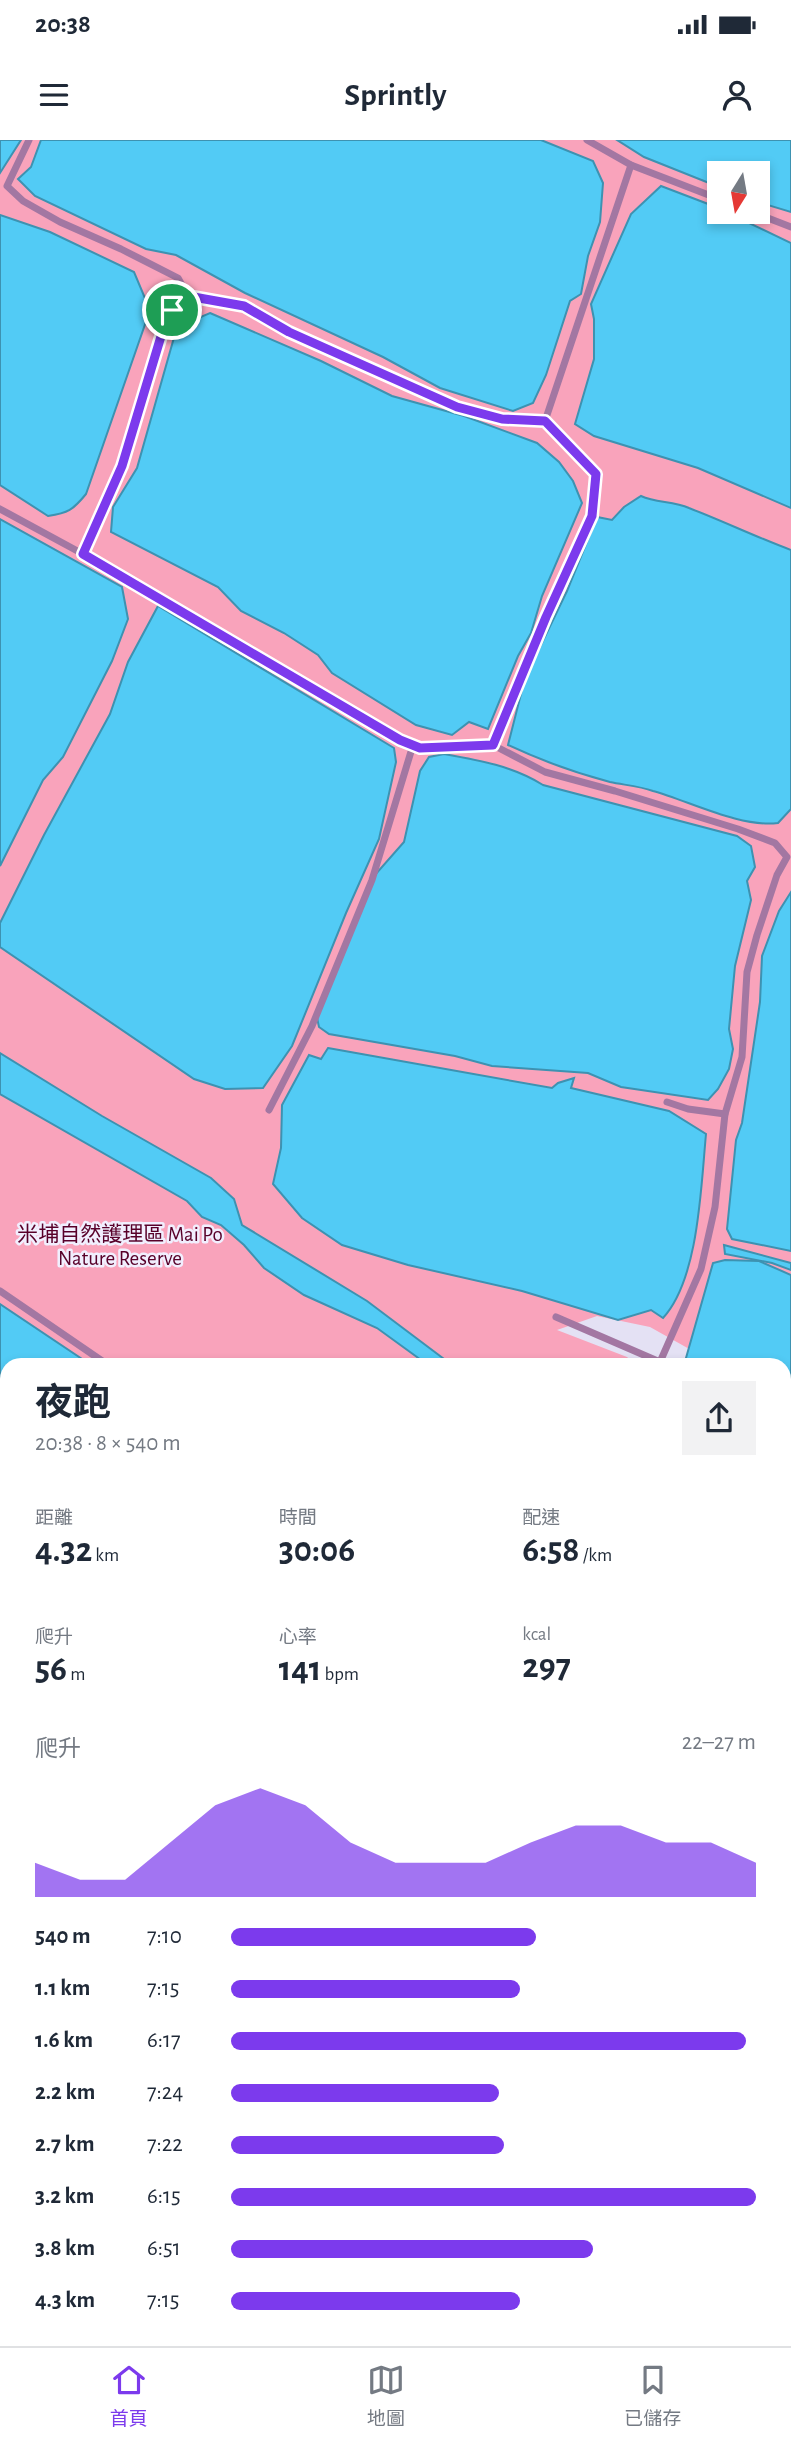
<!DOCTYPE html>
<html lang="zh-TW">
<head>
<meta charset="utf-8">
<style>
  :root { --surface:#fff; --page:#f2f2f3; --text:#1f2937; --muted:#747a83; --line:#e0e1e3; --accent:#7c3aed }
  body { margin:0; font-family:"Alegreya Sans","Noto Sans TC",sans-serif; background:var(--page); color:var(--text); height:100vh; display:flex; flex-direction:column; font-size:26px; white-space:nowrap }
  * { box-sizing:border-box; margin:0 }
  p { font-size:23px; color:var(--muted) }
  .icon { flex:none; width:38px; height:38px; fill:none; stroke:currentColor; stroke-width:2; stroke-linecap:round; stroke-linejoin:round }
  .map { position:relative; flex:1; overflow:hidden }
  .side { position:absolute; left:0px; top:1218px; width:791px; height:989px; display:flex; flex-direction:column; background:var(--surface); border-radius:21px 21px 0 0; box-shadow:0 4px 10px #0003 }
  .side>* { flex:none }
  .needle { width:46px; rotate:191deg }
  .fabs { position:absolute; left:707px; top:21px; display:grid; gap:14px }
  .fabs a { display:grid; place-items:center; width:63px; height:63px; border-radius:0px; background:var(--surface); box-shadow:0 4px 10px #0003; font-size:35px }
  .pin { position:absolute; display:grid; place-items:center; width:60px; height:60px; color:#fff; margin:-30px; border:4px solid #fff; border-radius:50%; box-shadow:0 2px 7px #0007 }
  .round { display:grid; place-items:center; flex:none; width:74px; height:74px; border-radius:0px; background:var(--page) }
  .head { display:flex; align-items:center; justify-content:space-between; height:119px; padding:0 35px }
  h1 { font-size:38px; font-weight:700; line-height:52px }
  .metrics { display:grid; grid-template-columns:repeat(3,1fr); gap:10px; height:119px; padding:7px 35px }
  .metrics div { display:grid; align-content:center }
  .metrics b { font-size:35px; font-weight:700 }
  .metrics small { font-size:19px; font-weight:400 }
  .metrics p { font-size:19px }
  .chart { height:196px; padding:14px 35px }
  .chart p { display:flex; justify-content:space-between }
  .chart svg { width:100%; height:126px; margin-top:7px; fill:var(--accent); opacity:.7 }
  ul { padding:0 35px; list-style:none; font-size:23px }
  li { display:grid; grid-template-columns:112px 84px 1fr; align-items:center; height:52px }
  li i { height:18px; border-radius:9px; background:var(--accent) }
  .status { display:flex; justify-content:space-between; align-items:center; height:49px; padding:0 35px; background:var(--surface); direction:ltr }
  .status svg { height:19px; fill:currentColor }
  header { display:flex; justify-content:space-between; align-items:center; height:91px; padding:0 35px; background:var(--surface); font-size:32px; font-weight:700 }
  .tab-bar { display:flex; justify-content:space-around; align-items:center; height:98px; border-top:2px solid var(--line); background:var(--surface); font-size:19px; color:var(--muted) }
  .tab-bar a { display:grid; justify-items:center; gap:4px }
  .tab-bar .current { color:var(--accent) }
  .map>svg:first-child { display:block }
</style>
</head>
<body>
<div class="status"><b>20:38</b><svg viewBox="0 0 49 12"><path d="M0 12V9h3v3zM5 12V6h3v6zM10 12V3h3v9zM15 12V0h3v12zM26 1h20v11H26zM47 4h2v5h-2z"/></svg></div>
<header><svg class="icon" aria-label="menu" viewBox="0 0 24 24"><path d="M4 6h16M4 12h16M4 18h16"/></svg>Sprintly<svg class="icon" aria-label="person" viewBox="0 0 24 24"><circle cx="12" cy="8" r="4"/><path d="M4 21q1-7 8-7t8 7"/></svg></header>
<div class="map">
<svg width="791" height="2206" viewBox="0 0 791 2206">
  <rect width="100%" height="100%" fill="#e4e1f4"/>
  <path fill="#f9a3bb" fill-rule="evenodd" d="M0,0H791V2206H0ZM719,33H758V72H719ZM597,1176L650,1187L700,1215L784,1225V2200H7V1225H636L627,1217L557,1190Z"/>
  <g fill="#52cbf5" stroke="#3d92b1" stroke-width="2">
    <path d="M0,0H21L0,33Z"/>
    <path d="M41,0H541L593,21L603,43L600,82L588,116L581,154L570,161L546,235L533,263L513,271L440,248L383,217L245,153L176,115L146,109L35,56L18,39L31,27Z"/>
    <path d="M617,0H791V72L758,62V33H719V47L644,17Z"/>
    <path d="M661,46L716,67L719,69V72H726L791,103V368L698,328L594,296L575,284L594,219V179L591,164L631,74Z"/>
    <path d="M0,75L50,92L134,132L150,170L86,354C73,370 68,373 48,376L0,345Z"/>
    <path d="M210,173L321,221L392,256L464,276L537,303L559,322L573,341L582,363L542,456L531,493L518,516L488,589L469,582L452,595L416,585L332,533L318,515L284,493L241,471L218,447L111,392L113,367L137,328L177,187Z"/>
    <path d="M641,356C656,363 673,361 689,368C723,381 756,397 791,410V669L778,683C741,688 689,661 653,651C639,646 624,645 610,642C576,633 540,620 508,605L525,538L567,451L597,377L612,380L624,367Z"/>
    <path d="M0,379L122,447L128,479L112,521L63,617L43,640L0,726Z"/>
    <path d="M158,466L394,608L396,622L379,699L346,773L292,906L263,948L225,949L194,939L0,807V783L44,695L110,574L128,522Z"/>
    <path d="M444,614C478,620 513,626 543,645L737,696L751,706L755,727L747,741L751,760L735,826L729,889L733,909L729,929L718,949L708,960L621,947L588,933L492,926L455,916L329,894L319,887L316,873L374,736L404,702L420,631L429,617Z"/>
    <path d="M791,752V1111L732,1099L727,1089L736,1000L742,983L760,862L762,816L779,771Z"/>
    <path d="M328,908L552,948L558,943L574,938L571,948L669,971L706,994C701,1045 699,1139 663,1178L651,1170L618,1180L522,1151L408,1125L342,1105L302,1078L273,1044L281,1008L282,965L309,915L321,919Z"/>
    <path d="M0,913L102,976L211,1038L234,1059L242,1085L367,1161L452,1225H428L377,1188L304,1155L264,1128L244,1105L221,1085L202,1077L187,1061L0,954Z"/>
    <path d="M724,1105L791,1123V1130L772,1123L725,1114Z"/>
    <path d="M725,1120L759,1121L791,1135V1263L784,1261V1225H684L713,1123Z"/>
    <path d="M0,1164L91,1225H7V1373L0,1369Z"/>
    <path d="M0,1428L7,1431V1733L0,1732Z"/>
    <path d="M784,1527L791,1538V1573L784,1565Z"/>
    <path d="M784,1626H791V1706L784,1705Z"/>
    <path d="M0,1799L7,1804V1852L0,1850Z"/>
    <rect x="67" y="2200" width="253" height="6"/>
  </g>
  <g fill="none" stroke-linecap="round" stroke-linejoin="round">
    <g stroke="#a377a2" stroke-width="7">
      <path d="M29,0L7,46L23,61L60,82L121,109L178,138L188,156"/>
      <path d="M587,0L631,25L719,59"/>
      <path d="M752,72L791,87"/>
      <path d="M545,281L631,25"/>
      <path d="M0,369L83,414L400,600L420,608L493,605L545,632L615,651L738,689L775,703L787,717L777,735L757,795L747,832L742,917L725,974L715,1067L701,1129L660,1222L556,1177"/>
      <path d="M83,414L122,326L165,183L172,170L188,156L244,166L290,192L457,267L501,279L545,281L596,334L592,376L546,476L493,605"/>
      <path d="M667,962L688,969L725,974"/>
      <path d="M269,970L312,886L372,740L413,605"/>
      <path d="M0,1151L108,1225"/>
      <path d="M353,2206V2200"/>
    </g>
  </g>
  <g fill="none" stroke-linecap="round" stroke-linejoin="round">
    <defs>
      <path id="route" d="M188,156L244,166L289,192L457,267L502,279L545,281L596,334L592,376L546,477L493,605L420,608L400,600L83,414L122,326L165,183L172,170Z"/>
    </defs>
    <use href="#route" stroke="#fff" stroke-width="14"/>
    <use href="#route" stroke="#7c3aed" stroke-width="9"/>
  </g>
  <g text-anchor="middle" stroke-width="5" stroke-linejoin="round" paint-order="stroke">
    <g font-size="21" fill="#580029" stroke="#f1effe">
      <text x="120" y="1101">米埔自然護理區 Mai Po<tspan x="120" dy="24">Nature Reserve</tspan></text>
    </g>
  </g>
</svg>
<div class="fabs">
<a><svg class="needle" viewBox="-14 -14 28 28"><path d="M0-13l5 13h-10z" fill="#e53935"/><path d="M0 13l5-13h-10z" fill="#747a83"/></svg></a>
</div>
<div class="pin" style="left:172px;top:170px;background:#1e9e55"><svg class="icon" aria-label="arrive" viewBox="0 0 24 24"><path d="M6 21V4h12l-3 4 3 4H6"/></svg></div>
<section class="side">
<div class="head"><div><h1>夜跑</h1><p>20:38 · 8 × 540 m</p></div><a class="round"><svg class="icon" aria-label="share" viewBox="0 0 24 24"><path d="M12 15V3M7 8l5-5 5 5M5 13v7h14v-7"/></svg></a></div>
<div class="metrics">
<div><p>距離</p><b>4.32<small> km</small></b></div>
<div><p>時間</p><b>30:06</b></div>
<div><p>配速</p><b>6:58<small> /km</small></b></div>
</div>
<div class="metrics">
<div><p>爬升</p><b>56<small> m</small></b></div>
<div><p>心率</p><b>141<small> bpm</small></b></div>
<div><p>kcal</p><b>297</b></div>
</div>
<div class="chart"><p><span>爬升</span>22–27 m</p>
<svg viewBox="0 0 160 44" preserveAspectRatio="none"><path d="M0 44V32L10 38L20 38L30 25L40 12L50 6L60 12L70 25L80 32L90 32L100 32L110 25L120 19L130 19L140 25L150 25L160 32V44z"/></svg>
</div>
<ul>
<li><b>540 m</b>7:10<i style="width:58%"></i></li>
<li><b>1.1 km</b>7:15<i style="width:55%"></i></li>
<li><b>1.6 km</b>6:17<i style="width:98%"></i></li>
<li><b>2.2 km</b>7:24<i style="width:51%"></i></li>
<li><b>2.7 km</b>7:22<i style="width:52%"></i></li>
<li><b>3.2 km</b>6:15<i style="width:100%"></i></li>
<li><b>3.8 km</b>6:51<i style="width:69%"></i></li>
<li><b>4.3 km</b>7:15<i style="width:55%"></i></li>
</ul>
</section>
</div>
<nav class="tab-bar">
<a class="current"><svg class="icon" aria-label="home" viewBox="0 0 24 24"><path d="M3 11l9-7 9 7M6 9v11h12V9"/></svg>首頁</a>
<a><svg class="icon" aria-label="map" viewBox="0 0 24 24"><path d="M3 6l6-2 6 2 6-2v14l-6 2-6-2-6 2zM9 4v14M15 6v14"/></svg>地圖</a>
<a><svg class="icon" aria-label="saved" viewBox="0 0 24 24"><path d="M7 4h10v16l-5-4-5 4z"/></svg>已儲存</a>
</nav>
</body>
</html>
